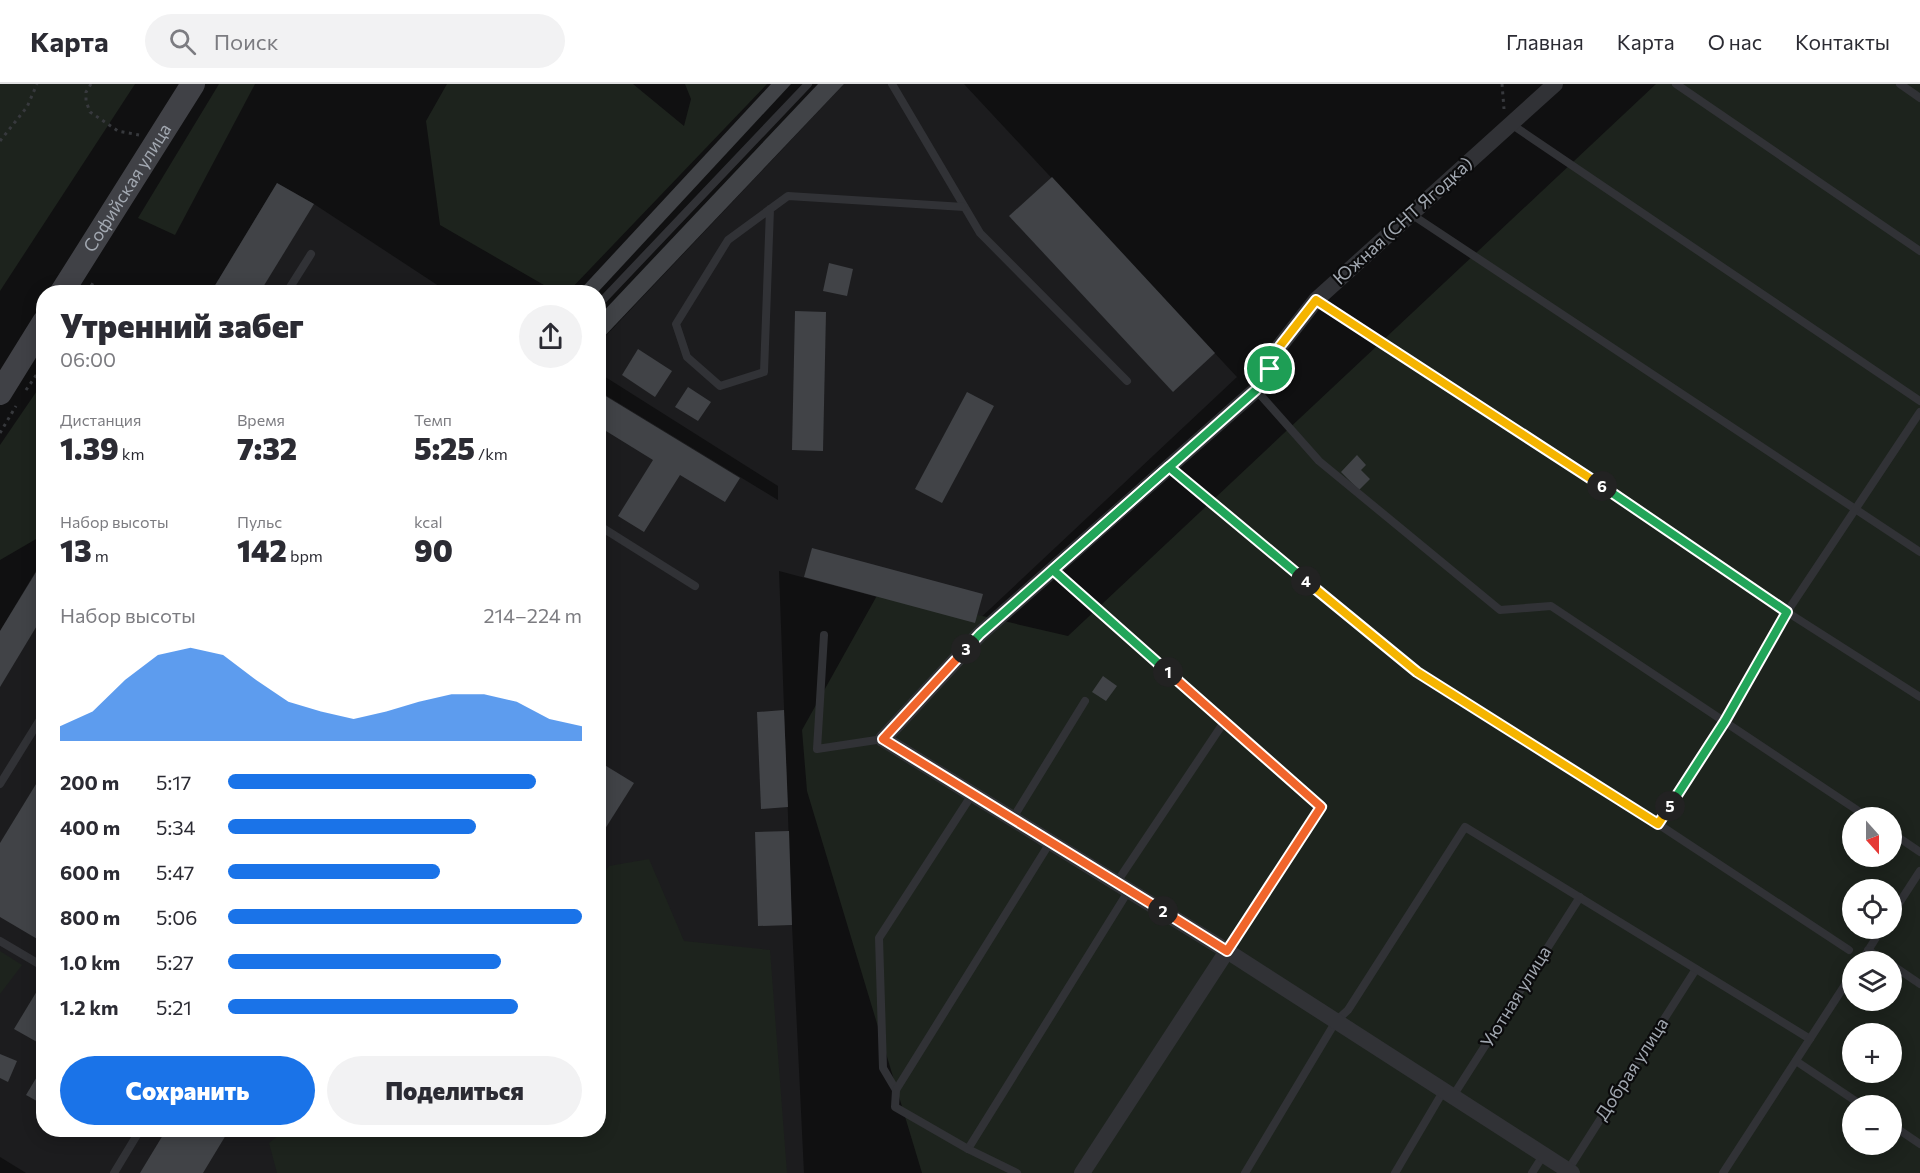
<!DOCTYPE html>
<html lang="ru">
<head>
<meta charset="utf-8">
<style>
  :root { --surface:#fff; --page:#f2f2f3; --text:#2b2b33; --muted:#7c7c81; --line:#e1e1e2; --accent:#1a73e8 }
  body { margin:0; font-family:Commissioner,sans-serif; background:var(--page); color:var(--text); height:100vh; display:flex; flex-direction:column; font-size:22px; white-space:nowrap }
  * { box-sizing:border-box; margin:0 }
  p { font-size:20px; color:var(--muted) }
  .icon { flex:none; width:33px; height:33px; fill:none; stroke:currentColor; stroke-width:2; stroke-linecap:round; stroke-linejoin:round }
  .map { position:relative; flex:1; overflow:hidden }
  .panel { position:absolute; left:36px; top:201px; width:570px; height:852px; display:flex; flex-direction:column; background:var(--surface); border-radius:24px; box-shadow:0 3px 15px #0003 }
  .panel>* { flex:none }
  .needle { width:39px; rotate:159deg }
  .buttons { position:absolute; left:1842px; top:723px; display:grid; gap:12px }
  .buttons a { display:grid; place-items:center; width:60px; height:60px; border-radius:50%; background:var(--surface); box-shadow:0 3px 15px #0003; font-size:30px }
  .pin { position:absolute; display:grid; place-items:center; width:51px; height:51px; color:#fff; margin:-26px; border:3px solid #fff; border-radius:50%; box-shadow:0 2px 6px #0007 }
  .km { position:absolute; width:30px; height:30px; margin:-15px; border-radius:50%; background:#222; color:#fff; font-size:16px; line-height:30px; text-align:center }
  .round { display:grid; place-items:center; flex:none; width:63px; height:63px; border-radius:32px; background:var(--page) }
  .overview { display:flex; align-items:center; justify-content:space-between; height:102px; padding:0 24px }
  h1 { font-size:33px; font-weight:800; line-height:45px }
  .stats { display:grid; grid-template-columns:repeat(3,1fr); gap:9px; height:102px; padding:6px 24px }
  .stats div { display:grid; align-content:center }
  .stats b { font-size:30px; font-weight:800 }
  .stats small { font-size:16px; font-weight:400 }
  .stats p { font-size:16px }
  .chart { height:168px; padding:12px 24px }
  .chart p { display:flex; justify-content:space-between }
  .chart svg { width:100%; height:108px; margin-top:6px; fill:var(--accent); opacity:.7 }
  .cta { display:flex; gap:12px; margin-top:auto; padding:12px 24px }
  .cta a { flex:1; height:69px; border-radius:36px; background:var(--accent); color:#fff; font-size:24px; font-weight:800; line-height:69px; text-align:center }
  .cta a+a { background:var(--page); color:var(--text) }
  ul { padding:0 24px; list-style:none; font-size:20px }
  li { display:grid; grid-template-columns:96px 72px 1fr; align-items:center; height:45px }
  li i { height:15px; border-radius:8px; background:var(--accent) }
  header { display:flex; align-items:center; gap:36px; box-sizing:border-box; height:84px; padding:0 30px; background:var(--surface); border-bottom:2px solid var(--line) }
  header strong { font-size:28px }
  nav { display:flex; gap:33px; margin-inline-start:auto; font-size:21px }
  .search { width:420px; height:54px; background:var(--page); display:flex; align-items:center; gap:15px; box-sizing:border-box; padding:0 21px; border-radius:33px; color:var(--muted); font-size:22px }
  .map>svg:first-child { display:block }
</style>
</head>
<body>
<header>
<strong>Карта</strong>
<div class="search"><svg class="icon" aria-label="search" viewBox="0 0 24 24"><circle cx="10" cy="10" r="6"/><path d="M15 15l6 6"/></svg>Поиск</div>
<nav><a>Главная</a><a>Карта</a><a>О нас</a><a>Контакты</a></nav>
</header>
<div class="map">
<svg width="1920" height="1089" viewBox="0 0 1920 1089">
  <rect width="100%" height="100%" fill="#101011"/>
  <g fill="#1c1c1e">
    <path d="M844,0H964L1237,293L975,539L779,487L792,841L804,1089H26L0,1073V547L43,475L44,1046H598L599,307L778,416V402L599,289V259Z"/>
    <path d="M277,99L314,120L448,208H211Z"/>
  </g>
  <g fill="#1d231d" fill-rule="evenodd">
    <path d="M0,0H135L0,207Z"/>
    <path d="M219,0H255L175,151L138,134Z"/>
    <path d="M447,0H633L684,42L691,15L685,0H767L568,208H556L440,141L426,37Z"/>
    <path d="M1656,0H1920V1089H922L807,707L802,646L879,508L1068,552ZM1852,734H1892V772H1852ZM1852,806H1892V844H1852ZM1852,878H1892V916H1852ZM1852,950H1892V988H1852ZM1852,1022H1892V1060H1852Z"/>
    <path d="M43,298V451L0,476V361Z"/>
    <path d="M649,775L684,857L770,866L787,1089H277L269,1059L285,1046H442L454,1052L461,1046H598L599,797L609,782Z"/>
    <path d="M0,867L22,881L0,910Z"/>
  </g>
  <g fill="#414347">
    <path d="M771,0H791L598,208H578Z"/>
    <path d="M818,0H844L598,259V233Z"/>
    <path d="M1052,93L1215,269L1173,308L1009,132Z"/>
    <path d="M277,99L314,120L260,208H211Z"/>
    <path d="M829,179L853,185L847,212L823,207Z"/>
    <path d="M795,227L826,228L823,367L792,366Z"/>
    <path d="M638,265L672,287L655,313L622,291Z"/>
    <path d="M688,303L711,318L698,337L675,323Z"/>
    <path d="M599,308L740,394L725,418L680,391L644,448L618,432L653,376L606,347L598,359Z"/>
    <path d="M967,308L994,322L942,419L915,405Z"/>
    <path d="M1357,371L1366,381L1361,386L1370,395L1359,406L1341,388Z"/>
    <path d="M812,464L983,510L975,539L804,493Z"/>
    <path d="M44,475V530L0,603V547Z"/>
    <path d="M1103,592L1117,602L1106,617L1092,608Z"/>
    <path d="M784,626L788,723L761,725L757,628Z"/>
    <path d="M598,677L634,699L598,756Z"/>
    <path d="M44,687V859L0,833V759Z"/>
    <path d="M789,747L792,841L758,842L755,748Z"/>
    <path d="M37,907L44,910V962L14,945Z"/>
    <path d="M0,970L17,977L8,998L0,994Z"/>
    <path d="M44,981V1021L26,1011Z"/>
    <path d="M166,1046H229L203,1089H140Z"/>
  </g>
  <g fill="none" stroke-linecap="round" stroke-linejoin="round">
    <g stroke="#37393d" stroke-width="3" stroke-dasharray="3 4.5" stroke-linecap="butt">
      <path d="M91,0L86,8V17L90,28L118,47L139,51"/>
      <path d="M1502,0L1504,25"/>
      <path d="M0,57L27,23L37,0"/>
      <path d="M87,208L95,196"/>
      <path d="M26,306L44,280"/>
      <path d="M0,349L16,322"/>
    </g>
    <g stroke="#313236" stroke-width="8">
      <path d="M892,0L980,149L1127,297"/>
      <path d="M1676,0L1920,167"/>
      <path d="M1900,0L1920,14"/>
      <path d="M1511,40L1920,317"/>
      <path d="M770,125L764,288L720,302L687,273L676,240L728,156L788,112L964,123"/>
      <path d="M1411,130L1920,468"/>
      <path d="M287,208L311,170"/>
      <path d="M1316,216L1614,410L1787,528L1920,613"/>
      <path d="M598,221L808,0"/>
      <path d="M1256,306L1319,377L1500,526L1551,522L1869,734"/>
      <path d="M1169,383L1417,588L1658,740L1849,866"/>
      <path d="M598,441L695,502"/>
      <path d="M1053,486L1321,723L1227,867"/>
      <path d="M824,551L817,665L883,655"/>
      <path d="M0,700L44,629"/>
      <path d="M1013,734L1085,617"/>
      <path d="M1658,740L1725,637L1787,528L1920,328"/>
      <path d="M1892,749L1920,768"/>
      <path d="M1117,798L1224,638"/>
      <path d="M1892,830L1920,787"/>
      <path d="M0,857L44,883"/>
      <path d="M1868,866L1886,878"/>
      <path d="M1861,878L1882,844"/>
      <path d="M1892,881L1920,900"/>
      <path d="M1796,977L1863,1022"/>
      <path d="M896,1006L883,984L879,854L973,709"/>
      <path d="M1453,1012L1580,813"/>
      <path d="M1892,1041L1920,1060"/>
      <path d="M968,1065L1129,806"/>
      <path d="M1568,1086L1696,885"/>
      <path d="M114,1089L140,1046"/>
      <path d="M1017,1089L968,1065L895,1023L896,1006L1051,757"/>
      <path d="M1245,1089L1336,937L1348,926L1465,743L1810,955"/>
      <path d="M1395,1089L1444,1006"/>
      <path d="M1532,1089L1544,1070"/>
      <path d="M1723,1089L1852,890"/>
    </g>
    <g stroke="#313236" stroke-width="16">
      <path d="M1555,0L1316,216L1280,262L1270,285L1256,306L980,550L883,655L1227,867L1572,1089"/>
      <path d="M1082,1089L1227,867"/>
    </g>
    <g stroke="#404146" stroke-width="24">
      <path id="s1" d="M62,208L193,0"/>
      <path d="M0,309L44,238"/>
    </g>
  </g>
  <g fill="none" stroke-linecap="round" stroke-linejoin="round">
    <defs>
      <path id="split-1" d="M1168,588L1053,486L1256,306L1270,285"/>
      <path id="split-2" d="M1163,827L1227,867L1321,723L1168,588"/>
      <path id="split-3" d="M966,565L883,655L1163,827"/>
      <path id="split-4" d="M966,565L980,550L1169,383L1306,497"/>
      <path id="split-5" d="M1306,497L1417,588L1658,740L1670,722"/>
      <path id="split-6" d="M1602,402L1787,528L1725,637L1670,722"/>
      <path id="split-7" d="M1270,285L1280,262L1316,216L1602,402"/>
    </defs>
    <use href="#split-1" stroke="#fff" stroke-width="12"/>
    <use href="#split-2" stroke="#fff" stroke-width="12"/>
    <use href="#split-3" stroke="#fff" stroke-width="12"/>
    <use href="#split-4" stroke="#fff" stroke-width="12"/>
    <use href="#split-5" stroke="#fff" stroke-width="12"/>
    <use href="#split-6" stroke="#fff" stroke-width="12"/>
    <use href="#split-7" stroke="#fff" stroke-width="12"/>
    <use href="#split-1" stroke="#22a559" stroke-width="8"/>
    <use href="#split-2" stroke="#f0652b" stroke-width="8"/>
    <use href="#split-3" stroke="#f0652b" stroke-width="8"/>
    <use href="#split-4" stroke="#22a559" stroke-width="8"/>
    <use href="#split-5" stroke="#f5b400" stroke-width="8"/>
    <use href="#split-6" stroke="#22a559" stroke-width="8"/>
    <use href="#split-7" stroke="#f5b400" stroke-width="8"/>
  </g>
  <g text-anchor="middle" stroke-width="4.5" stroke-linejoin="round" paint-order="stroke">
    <g font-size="18" fill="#a2a8b1" stroke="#0b0b0c">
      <text dy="6" stroke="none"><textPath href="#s1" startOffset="123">Софийская улица</textPath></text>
      <text transform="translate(1403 137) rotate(-42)" y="6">Южная (СНТ Ягодка)</text>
      <text transform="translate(1516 913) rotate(-58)" y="6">Уютная улица</text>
      <text transform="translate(1632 985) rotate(-57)" y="6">Добрая улица</text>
    </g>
  </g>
</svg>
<div class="buttons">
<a><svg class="needle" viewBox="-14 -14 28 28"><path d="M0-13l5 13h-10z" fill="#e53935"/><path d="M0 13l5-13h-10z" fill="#7c7c81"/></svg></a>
<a><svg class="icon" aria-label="locate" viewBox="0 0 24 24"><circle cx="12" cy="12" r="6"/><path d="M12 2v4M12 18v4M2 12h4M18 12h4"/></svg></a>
<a><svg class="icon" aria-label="layers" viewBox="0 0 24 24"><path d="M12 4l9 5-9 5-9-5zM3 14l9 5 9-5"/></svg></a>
<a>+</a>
<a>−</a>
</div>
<div class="pin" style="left:1270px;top:285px;background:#1e9e55"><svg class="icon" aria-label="arrive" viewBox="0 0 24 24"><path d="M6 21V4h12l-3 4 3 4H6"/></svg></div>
<b class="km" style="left:1168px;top:588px">1</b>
<b class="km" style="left:1163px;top:827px">2</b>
<b class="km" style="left:966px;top:565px">3</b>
<b class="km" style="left:1306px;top:497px">4</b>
<b class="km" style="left:1670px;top:722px">5</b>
<b class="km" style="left:1602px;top:402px">6</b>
<section class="panel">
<div class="overview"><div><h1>Утренний забег</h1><p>06:00</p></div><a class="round"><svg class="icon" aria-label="share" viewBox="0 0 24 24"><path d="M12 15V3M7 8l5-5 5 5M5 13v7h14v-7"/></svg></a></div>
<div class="stats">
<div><p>Дистанция</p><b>1.39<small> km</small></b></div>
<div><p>Время</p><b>7:32</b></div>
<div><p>Темп</p><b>5:25<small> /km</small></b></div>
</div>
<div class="stats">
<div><p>Набор высоты</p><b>13<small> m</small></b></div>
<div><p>Пульс</p><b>142<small> bpm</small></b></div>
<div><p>kcal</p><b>90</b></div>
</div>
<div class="chart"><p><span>Набор высоты</span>214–224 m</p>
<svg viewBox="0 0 160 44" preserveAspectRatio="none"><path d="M0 44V38L10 32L20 19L30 9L40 6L50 9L60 19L70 28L80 32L90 35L100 32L110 28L120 25L130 25L140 28L150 35L160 38V44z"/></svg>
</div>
<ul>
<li><b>200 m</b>5:17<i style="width:87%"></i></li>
<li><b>400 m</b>5:34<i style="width:70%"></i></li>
<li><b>600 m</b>5:47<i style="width:60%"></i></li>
<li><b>800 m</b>5:06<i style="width:100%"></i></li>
<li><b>1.0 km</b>5:27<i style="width:77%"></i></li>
<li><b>1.2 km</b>5:21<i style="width:82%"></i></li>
</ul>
<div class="cta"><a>Сохранить</a><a>Поделиться</a></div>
</section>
</div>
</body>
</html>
